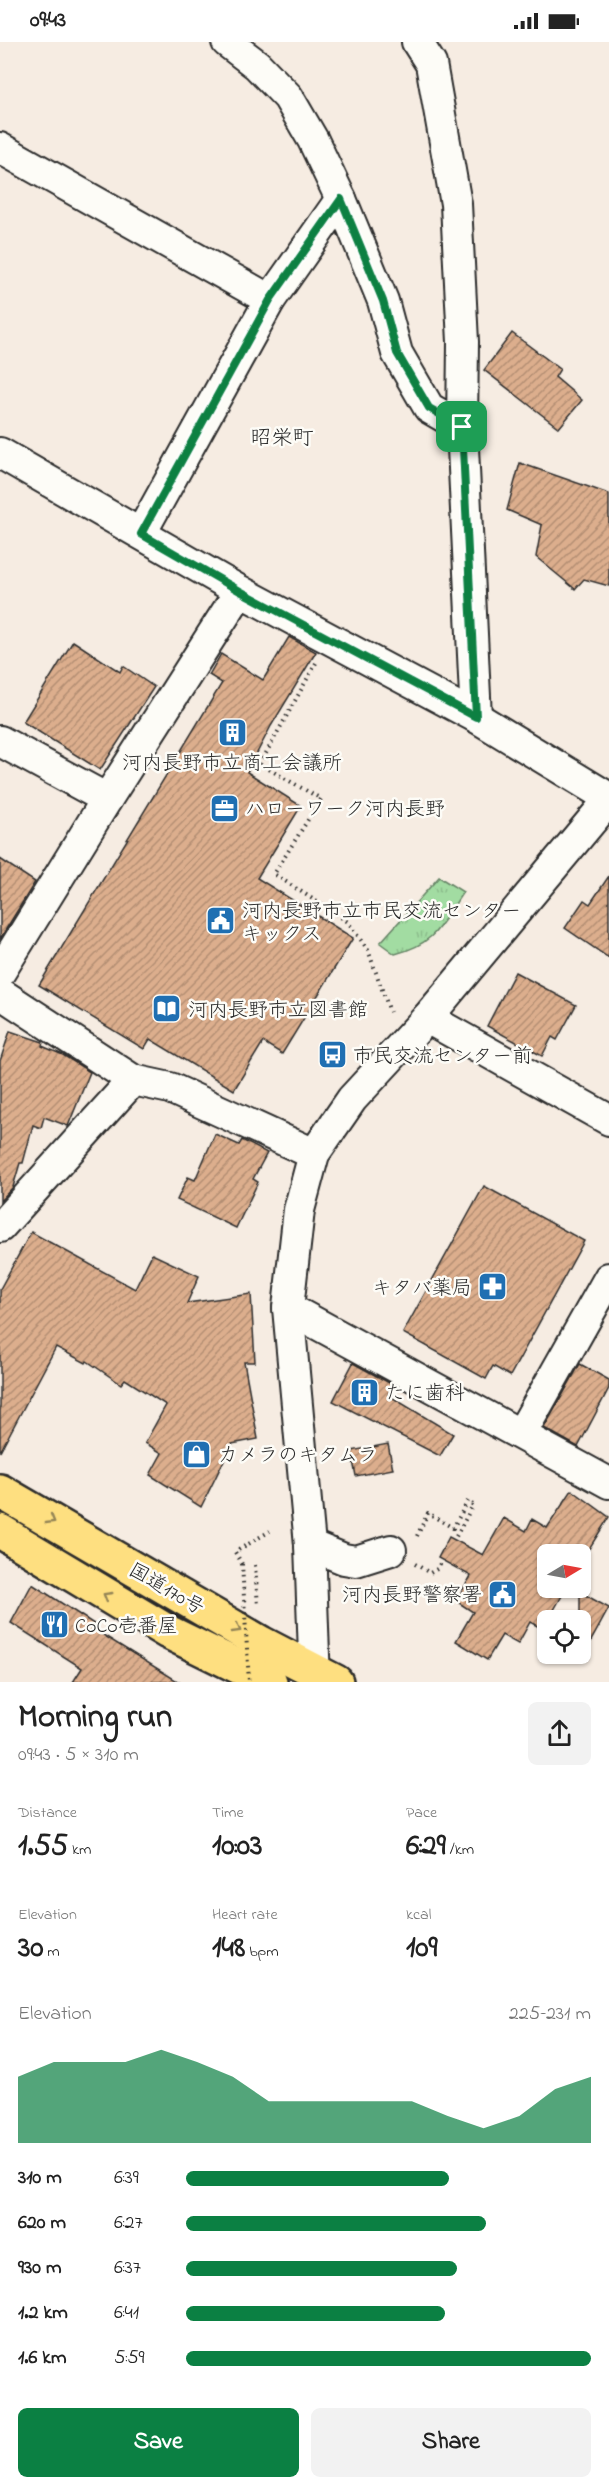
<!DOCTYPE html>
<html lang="en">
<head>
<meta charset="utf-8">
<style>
  :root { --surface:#fff; --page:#f2f2f2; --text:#222; --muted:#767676; --accent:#0b8043 }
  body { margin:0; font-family:"Indie Flower","Klee One",sans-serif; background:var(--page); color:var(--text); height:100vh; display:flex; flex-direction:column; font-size:22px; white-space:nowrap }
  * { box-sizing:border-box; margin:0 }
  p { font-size:20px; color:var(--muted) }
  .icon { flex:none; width:33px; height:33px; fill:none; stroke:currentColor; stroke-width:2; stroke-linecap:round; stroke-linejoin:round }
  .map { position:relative; height:1640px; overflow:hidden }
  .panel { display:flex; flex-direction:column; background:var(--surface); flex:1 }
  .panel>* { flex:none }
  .needle { width:39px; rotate:80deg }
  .tools { position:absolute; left:537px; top:1502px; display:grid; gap:12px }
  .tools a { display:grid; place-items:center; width:54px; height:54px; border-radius:9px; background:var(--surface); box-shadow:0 2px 4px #0004; font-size:30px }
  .pin { position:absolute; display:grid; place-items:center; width:51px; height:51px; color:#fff; margin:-26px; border-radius:12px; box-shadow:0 3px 9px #0006 }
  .round { display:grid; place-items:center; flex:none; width:63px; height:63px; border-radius:9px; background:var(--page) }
  .headline { display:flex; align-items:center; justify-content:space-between; height:102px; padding:0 18px }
  h1 { font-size:33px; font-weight:700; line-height:45px }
  .metrics { display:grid; grid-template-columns:repeat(3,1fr); gap:9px; height:102px; padding:6px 18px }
  .metrics div { display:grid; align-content:center }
  .metrics b { font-size:30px; font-weight:700 }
  .metrics small { font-size:16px; font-weight:400 }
  .metrics p { font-size:16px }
  .chart { height:168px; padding:12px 18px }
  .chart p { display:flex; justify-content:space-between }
  .chart svg { width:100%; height:108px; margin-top:6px; fill:var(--accent); opacity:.7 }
  .button { display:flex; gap:12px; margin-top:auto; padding:12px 18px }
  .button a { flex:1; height:69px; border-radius:9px; background:var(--accent); color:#fff; font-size:24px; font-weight:700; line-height:69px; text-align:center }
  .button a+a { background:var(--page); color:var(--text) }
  ul { padding:0 18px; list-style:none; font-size:20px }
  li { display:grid; grid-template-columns:96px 72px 1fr; align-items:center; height:45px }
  li i { height:15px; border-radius:8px; background:var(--accent) }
  .status { display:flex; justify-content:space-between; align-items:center; height:42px; padding:0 30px; background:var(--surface); direction:ltr }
  .status svg { height:16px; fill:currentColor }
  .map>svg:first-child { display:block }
</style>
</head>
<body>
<div class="status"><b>09:43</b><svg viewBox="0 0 49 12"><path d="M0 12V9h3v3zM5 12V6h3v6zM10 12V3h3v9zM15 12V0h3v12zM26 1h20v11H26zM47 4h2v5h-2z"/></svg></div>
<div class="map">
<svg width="609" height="1640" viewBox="0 0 609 1640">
  <defs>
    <pattern id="grass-tufts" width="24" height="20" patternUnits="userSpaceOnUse" patternTransform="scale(1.5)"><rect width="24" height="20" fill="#a2dca2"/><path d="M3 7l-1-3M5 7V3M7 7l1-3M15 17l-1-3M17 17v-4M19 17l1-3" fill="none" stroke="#8cbd8c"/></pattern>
    <pattern id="building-hatch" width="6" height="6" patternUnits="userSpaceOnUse" patternTransform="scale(1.5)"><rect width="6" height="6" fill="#dcae8d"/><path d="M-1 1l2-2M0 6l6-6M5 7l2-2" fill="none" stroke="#b38e73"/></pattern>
  </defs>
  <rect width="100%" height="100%" fill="#f6ece2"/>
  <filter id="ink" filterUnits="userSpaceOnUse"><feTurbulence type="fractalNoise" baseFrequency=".0167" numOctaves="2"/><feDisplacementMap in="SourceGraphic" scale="12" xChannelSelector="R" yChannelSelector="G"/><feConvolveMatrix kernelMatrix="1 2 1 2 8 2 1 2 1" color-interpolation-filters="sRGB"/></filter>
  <g filter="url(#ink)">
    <path fill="url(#grass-tufts)" stroke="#668466" stroke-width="1.5" d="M439,835L463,850C441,882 436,902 395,912L380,901Z"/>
    <g fill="url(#building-hatch)" stroke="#2b2b2b" stroke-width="1.5">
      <path d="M512,291L560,327L555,335L582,358L559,386L484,328Z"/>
      <path d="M520,421L609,452V544L584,537L575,547L536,515L542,483L507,468Z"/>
      <path d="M289,595L316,610L271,684L247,730L301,764L257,836L353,896L282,1012L263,1000L234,1048L150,997L144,1007L39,943L222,641L209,633L221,612L263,638Z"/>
      <path d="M73,599L120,630L123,624L154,645L100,728L23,680Z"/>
      <path d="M0,817L35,840L0,897Z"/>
      <path d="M609,834V916L565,886L584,858L590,862Z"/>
      <path d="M515,930L576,963L557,998L552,995L542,1014L487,984Z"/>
      <path d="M10,989L43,1000L42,1004L63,1013L90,1030L68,1084L44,1075L41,1086L33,1083L23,1121H20L13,1145L0,1159V1019Z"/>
      <path d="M215,1092L239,1103L242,1098L267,1111L253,1137L258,1140L236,1186L177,1158L188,1135L195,1138Z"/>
      <path d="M484,1144L584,1199L510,1334L493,1324L486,1337L403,1291Z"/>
      <path d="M31,1190L135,1247L152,1212L199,1234L187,1261L251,1252L255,1320H244L258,1397L232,1402L201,1465L150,1433L162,1411L145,1401L166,1363L125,1337L121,1342L87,1319L86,1321L56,1305L0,1410V1247Z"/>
      <path d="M353,1321L393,1343L388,1353L453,1392L440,1414L333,1359Z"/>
      <path d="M580,1322L609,1338V1346L578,1405L544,1386Z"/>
      <path d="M388,1402L393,1427L356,1434L351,1409Z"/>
      <path d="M572,1448L609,1475L580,1521V1512H548V1545H567L543,1587L530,1580L518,1602L502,1593L487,1618L456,1599L473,1570L456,1559L471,1534L438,1516L449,1495L483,1513L504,1476L526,1489L532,1477L547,1486Z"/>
      <path d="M32,1542L97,1584L95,1588L179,1640H73L82,1626L11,1581Z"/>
      <path d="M580,1550L609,1566L580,1619Z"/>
    </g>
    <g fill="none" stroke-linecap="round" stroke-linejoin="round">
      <defs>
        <g id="minor">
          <path d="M227,0L257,23L288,55L313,98L341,157L383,259L397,311L429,366L462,385"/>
          <path d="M417,0L431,22L456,162L463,300L462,385L476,675"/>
          <path d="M0,106L270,258"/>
          <path d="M0,411L240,549L476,675L609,756"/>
          <path d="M141,491L270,258L341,157"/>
          <path d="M0,699L107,757"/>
          <path d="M0,930L107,757L240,549"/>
          <path d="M0,951L133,1038L170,1046L314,1112"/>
          <path d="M427,976L609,1078"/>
          <path d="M0,1185L133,1038"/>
          <path d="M288,1266L609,1441"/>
          <path d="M521,1392L609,1236"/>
          <path d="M310,1503L344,1517L356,1519L391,1508"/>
          <path d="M315,1640L310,1503L288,1266L299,1168L314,1112L352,1057L427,976L609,758"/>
        </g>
        <g id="highway">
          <path d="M0,1449L261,1601L336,1640"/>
          <path d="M0,1489L168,1590L270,1640"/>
        </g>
      </defs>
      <use href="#minor" stroke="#2b2b2b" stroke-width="34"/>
      <use href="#highway" stroke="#2b2b2b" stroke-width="38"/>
      <g stroke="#2b2b2b" stroke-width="4" stroke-dasharray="1.5 4.5" stroke-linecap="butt">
        <path d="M316,621L260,722L321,757L274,832L348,880L368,908L390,970"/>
        <path d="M417,1494L428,1471L453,1486L468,1459L473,1463L454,1498"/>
        <path d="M242,1522L235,1510L270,1489"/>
        <path d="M415,1522L430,1531L437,1527L442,1518"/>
        <path d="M255,1523L258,1564"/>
      </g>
      <use href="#minor" stroke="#fdfcf7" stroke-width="30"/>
      <use href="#highway" stroke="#fedf80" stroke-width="33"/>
      <path stroke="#2b2b2b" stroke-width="4" stroke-dasharray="1.5 4.5" stroke-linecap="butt" d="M242,1522L249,1640"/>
    </g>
    <defs><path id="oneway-chevron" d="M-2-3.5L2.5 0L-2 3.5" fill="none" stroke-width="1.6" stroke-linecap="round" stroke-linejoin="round" transform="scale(1.5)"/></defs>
    <g stroke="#948556">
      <use href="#oneway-chevron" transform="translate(51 1478) rotate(30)"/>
      <use href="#oneway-chevron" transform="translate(107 1554) rotate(-149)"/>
      <use href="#oneway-chevron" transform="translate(237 1587) rotate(30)"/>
    </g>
  </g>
  <g fill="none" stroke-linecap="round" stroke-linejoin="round" filter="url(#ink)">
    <defs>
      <path id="route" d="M341,157L383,259L397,311L429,366L462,385L476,675L240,549L141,492L270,258Z"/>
    </defs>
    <use href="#route" stroke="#fff" stroke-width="12"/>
    <use href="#route" stroke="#0b8043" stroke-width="8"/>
  </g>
  <defs>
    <symbol id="building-square" viewBox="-11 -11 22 22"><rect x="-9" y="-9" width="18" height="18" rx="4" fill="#1f6fb2" stroke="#fdfcf7"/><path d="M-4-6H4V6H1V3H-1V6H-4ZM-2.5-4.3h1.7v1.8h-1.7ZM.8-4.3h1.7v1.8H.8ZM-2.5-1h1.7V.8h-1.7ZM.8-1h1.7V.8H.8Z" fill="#fff"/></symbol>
    <symbol id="office-square" viewBox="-11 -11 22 22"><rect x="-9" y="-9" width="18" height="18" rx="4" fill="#1f6fb2" stroke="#fdfcf7"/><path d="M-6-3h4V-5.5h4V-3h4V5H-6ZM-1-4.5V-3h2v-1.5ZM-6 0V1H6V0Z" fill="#fff"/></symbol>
    <symbol id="civic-square" viewBox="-11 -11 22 22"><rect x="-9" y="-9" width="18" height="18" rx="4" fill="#1f6fb2" stroke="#fdfcf7"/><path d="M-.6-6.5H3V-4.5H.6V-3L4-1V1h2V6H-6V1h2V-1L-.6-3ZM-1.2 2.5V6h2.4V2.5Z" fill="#fff"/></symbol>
    <symbol id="library-square" viewBox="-11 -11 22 22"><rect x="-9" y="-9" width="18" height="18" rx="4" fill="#1f6fb2" stroke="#fdfcf7"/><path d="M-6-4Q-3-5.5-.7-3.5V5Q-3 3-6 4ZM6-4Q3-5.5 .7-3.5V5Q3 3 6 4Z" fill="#fff"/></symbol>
    <symbol id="bus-square" viewBox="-11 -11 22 22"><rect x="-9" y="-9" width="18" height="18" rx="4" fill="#1f6fb2" stroke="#fdfcf7"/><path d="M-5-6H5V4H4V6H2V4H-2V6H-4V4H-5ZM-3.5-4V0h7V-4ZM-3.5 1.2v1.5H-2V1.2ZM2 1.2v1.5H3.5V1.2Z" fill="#fff"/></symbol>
    <symbol id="pharmacy-square" viewBox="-11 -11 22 22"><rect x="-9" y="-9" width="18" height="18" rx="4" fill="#1f6fb2" stroke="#fdfcf7"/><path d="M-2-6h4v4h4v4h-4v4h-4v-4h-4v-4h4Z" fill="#fff"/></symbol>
    <symbol id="shop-square" viewBox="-11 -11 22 22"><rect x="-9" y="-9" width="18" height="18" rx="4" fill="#1f6fb2" stroke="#fdfcf7"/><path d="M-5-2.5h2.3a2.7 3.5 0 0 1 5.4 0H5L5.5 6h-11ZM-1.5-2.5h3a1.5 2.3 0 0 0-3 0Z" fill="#fff"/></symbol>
    <symbol id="restaurant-square" viewBox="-11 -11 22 22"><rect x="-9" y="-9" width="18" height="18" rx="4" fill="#1f6fb2" stroke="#fdfcf7"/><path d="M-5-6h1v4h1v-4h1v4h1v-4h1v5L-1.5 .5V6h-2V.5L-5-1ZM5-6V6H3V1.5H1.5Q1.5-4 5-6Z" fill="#fff"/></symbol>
  </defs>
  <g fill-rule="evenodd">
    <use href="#building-square" x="216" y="674" width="33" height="33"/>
    <use href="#office-square" x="208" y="750" width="33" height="33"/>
    <use href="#civic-square" x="204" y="862" width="33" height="33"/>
    <use href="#library-square" x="150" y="950" width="33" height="33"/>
    <use href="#bus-square" x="316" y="996" width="33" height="33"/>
    <use href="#pharmacy-square" x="476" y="1228" width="33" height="33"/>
    <use href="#building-square" x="348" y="1334" width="33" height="33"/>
    <use href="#shop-square" x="180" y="1396" width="33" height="33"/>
    <use href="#civic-square" x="486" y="1536" width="33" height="33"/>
    <use href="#restaurant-square" x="38" y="1566" width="33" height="33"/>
  </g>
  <g text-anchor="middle" stroke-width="5" stroke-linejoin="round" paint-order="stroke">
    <g font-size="20" fill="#2b2b2b" stroke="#fdfcf7" text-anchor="start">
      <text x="232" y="727" text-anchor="middle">河内長野市立商工会議所</text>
      <text x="245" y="773">ハローワーク河内長野</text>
      <text x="242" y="875">河内長野市立市民交流センター<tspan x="242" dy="23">キックス</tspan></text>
      <text x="188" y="974">河内長野市立図書館</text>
      <text x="353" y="1020">市民交流センター前</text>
      <text x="472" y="1252" text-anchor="end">キタバ薬局</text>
      <text x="385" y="1357">たに歯科</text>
      <text x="218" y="1419">カメラのキタムラ</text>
      <text x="482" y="1559" text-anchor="end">河内長野警察署</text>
      <text x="75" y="1590">CoCo壱番屋</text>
    </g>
    <g font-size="20" fill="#2b2b2b" stroke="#fdfcf7">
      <text transform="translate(167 1546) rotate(30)" y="7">国道170号</text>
    </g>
    <g font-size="21" fill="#2b2b2b" stroke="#fdfcf7">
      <text x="282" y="402">昭栄町</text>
    </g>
  </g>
</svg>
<div class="tools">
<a><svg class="needle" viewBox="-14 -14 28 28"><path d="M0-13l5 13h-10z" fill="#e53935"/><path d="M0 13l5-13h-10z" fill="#767676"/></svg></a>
<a><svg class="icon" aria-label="locate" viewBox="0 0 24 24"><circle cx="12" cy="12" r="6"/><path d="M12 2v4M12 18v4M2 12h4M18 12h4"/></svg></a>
</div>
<div class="pin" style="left:462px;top:385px;background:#1e9e55"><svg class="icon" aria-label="arrive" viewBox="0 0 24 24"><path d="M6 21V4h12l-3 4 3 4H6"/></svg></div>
</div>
<section class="panel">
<div class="headline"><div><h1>Morning run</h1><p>09:43 · 5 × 310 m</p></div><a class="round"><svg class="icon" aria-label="share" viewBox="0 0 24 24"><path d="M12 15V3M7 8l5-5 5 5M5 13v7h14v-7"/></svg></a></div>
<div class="metrics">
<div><p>Distance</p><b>1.55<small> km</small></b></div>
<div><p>Time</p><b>10:03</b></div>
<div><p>Pace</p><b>6:29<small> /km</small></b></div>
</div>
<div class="metrics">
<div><p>Elevation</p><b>30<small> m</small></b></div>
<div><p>Heart rate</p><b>148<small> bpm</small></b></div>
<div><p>kcal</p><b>109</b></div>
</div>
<div class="chart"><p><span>Elevation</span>225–231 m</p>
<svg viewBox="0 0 160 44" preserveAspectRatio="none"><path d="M0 44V17L10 11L20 11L30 11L40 6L50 11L60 17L70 27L80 27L90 27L100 27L110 27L120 33L130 38L140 33L150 22L160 17V44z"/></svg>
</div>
<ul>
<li><b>310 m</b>6:39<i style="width:65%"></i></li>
<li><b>620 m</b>6:27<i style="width:74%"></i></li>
<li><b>930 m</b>6:37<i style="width:67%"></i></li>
<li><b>1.2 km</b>6:41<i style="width:64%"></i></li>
<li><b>1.6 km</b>5:59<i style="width:100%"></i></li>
</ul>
<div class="button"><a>Save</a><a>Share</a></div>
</section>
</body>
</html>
